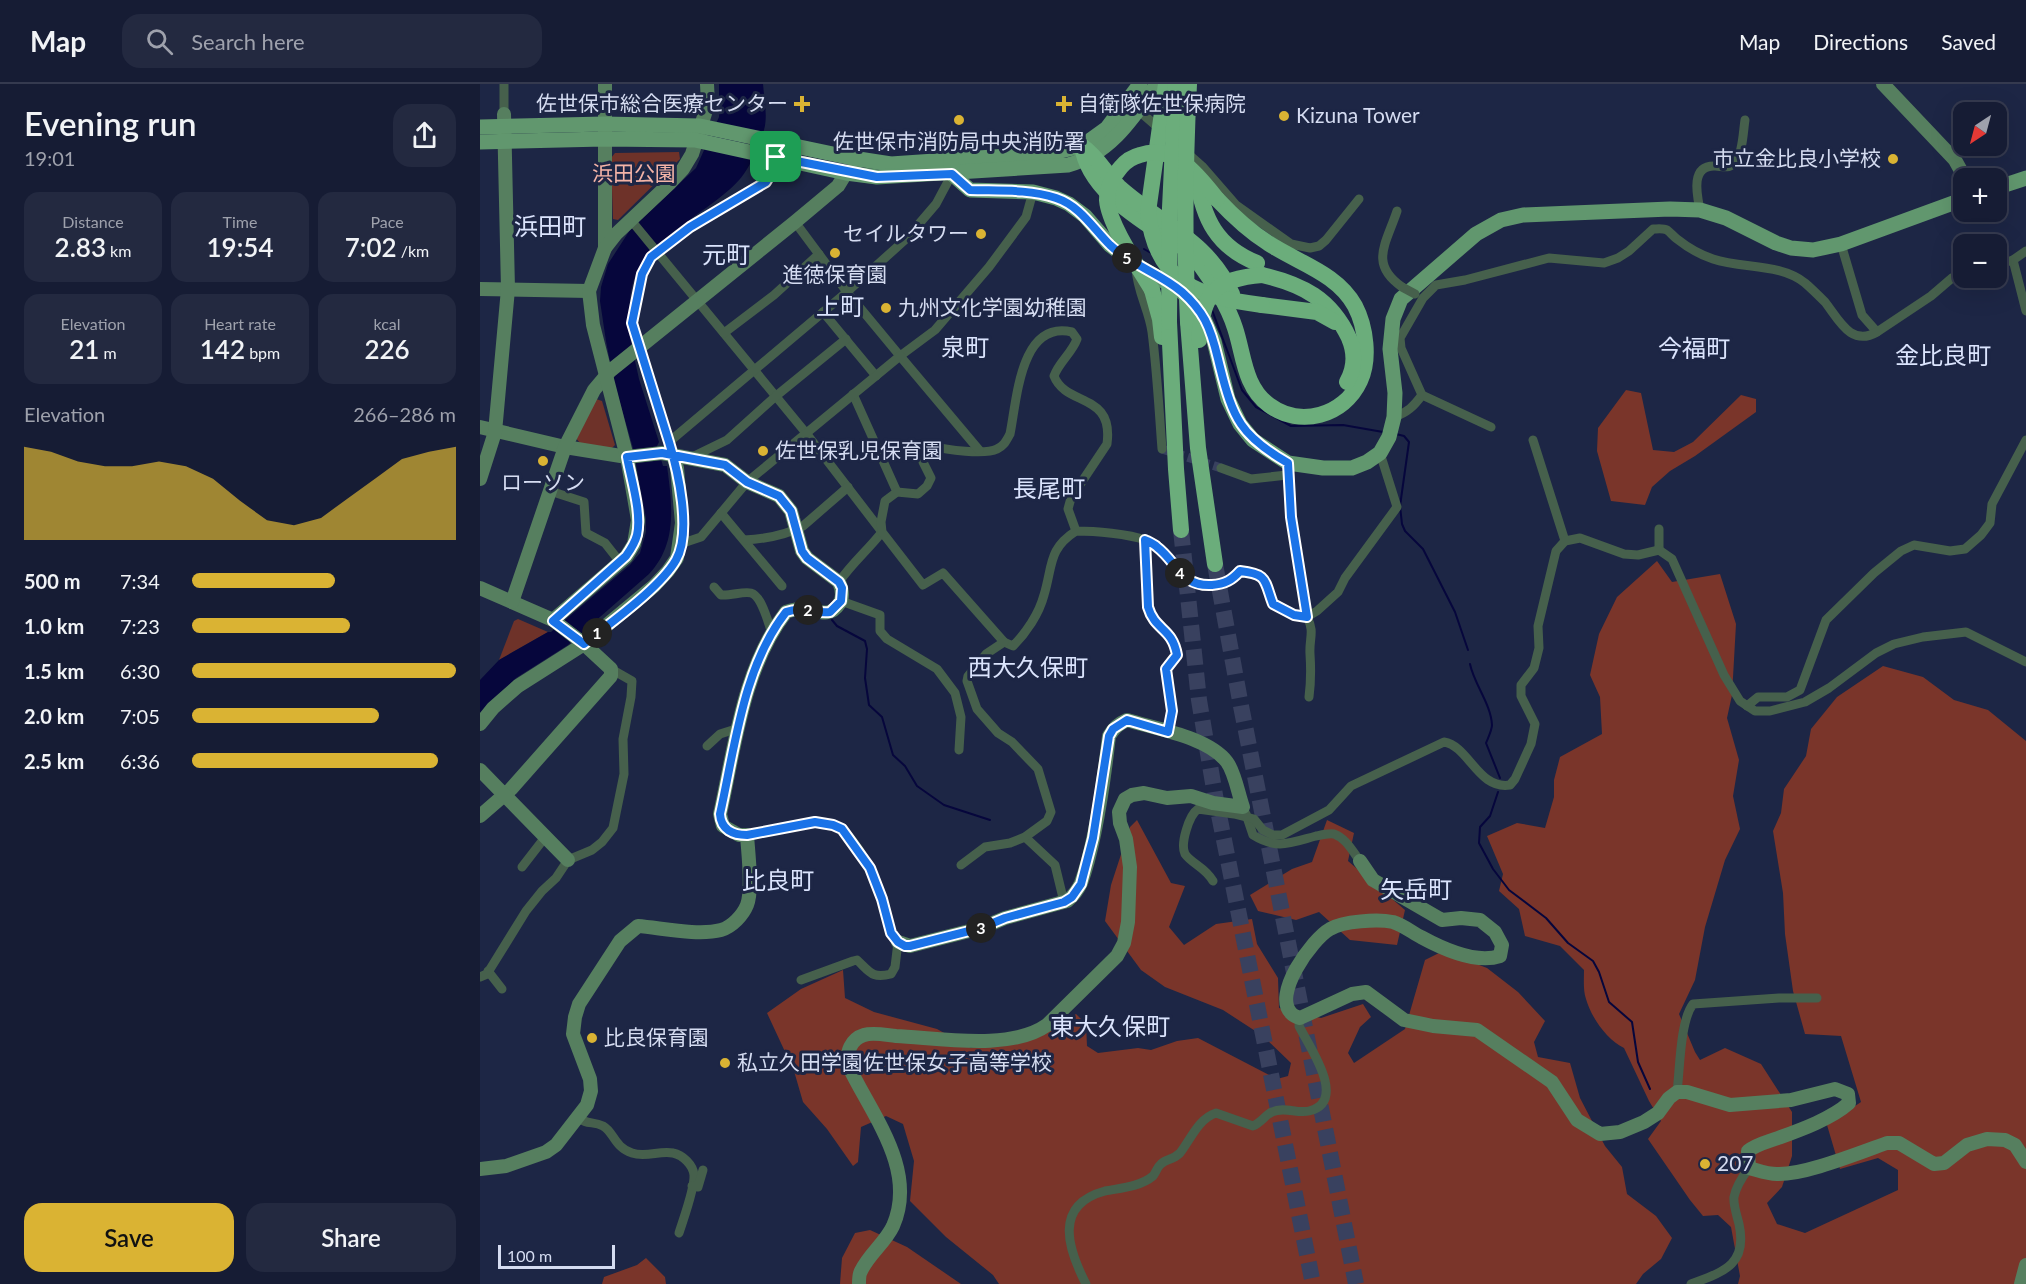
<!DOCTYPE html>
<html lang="en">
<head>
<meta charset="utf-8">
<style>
  :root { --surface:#161c34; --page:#232940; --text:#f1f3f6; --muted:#9ea1ac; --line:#353a4f; --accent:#dab333 }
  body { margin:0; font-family:Lato,"Noto Sans JP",sans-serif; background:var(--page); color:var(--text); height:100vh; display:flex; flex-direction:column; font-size:22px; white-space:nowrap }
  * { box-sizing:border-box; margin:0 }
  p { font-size:20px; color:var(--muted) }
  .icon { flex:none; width:33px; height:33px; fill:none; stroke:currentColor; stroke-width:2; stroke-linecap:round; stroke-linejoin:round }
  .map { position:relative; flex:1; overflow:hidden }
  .drawer { display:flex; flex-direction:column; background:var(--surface); width:480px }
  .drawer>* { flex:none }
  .needle { width:39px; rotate:216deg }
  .fabs { position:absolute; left:1473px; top:18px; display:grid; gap:12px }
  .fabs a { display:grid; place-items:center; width:54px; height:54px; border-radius:12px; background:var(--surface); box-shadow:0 6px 24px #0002,0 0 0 2px var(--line); font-size:30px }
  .scale { position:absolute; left:18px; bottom:15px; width:117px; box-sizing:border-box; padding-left:6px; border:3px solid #d5dcf1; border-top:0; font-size:16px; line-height:21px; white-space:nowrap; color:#d5dcf1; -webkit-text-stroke:4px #1d2645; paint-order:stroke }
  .pin { position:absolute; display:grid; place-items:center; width:51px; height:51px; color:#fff; margin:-26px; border-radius:12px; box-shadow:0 3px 9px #0006 }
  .km { position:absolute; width:30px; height:30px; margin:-15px; border-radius:50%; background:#222; color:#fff; font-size:16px; line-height:30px; text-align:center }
  .round { display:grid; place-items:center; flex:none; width:63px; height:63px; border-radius:18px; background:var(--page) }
  .headline { display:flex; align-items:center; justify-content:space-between; height:102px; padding:0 24px }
  h1 { font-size:33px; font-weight:600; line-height:45px }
  .metrics { display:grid; grid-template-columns:repeat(3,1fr); gap:9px; height:102px; padding:6px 24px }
  .metrics div { display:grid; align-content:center; border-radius:15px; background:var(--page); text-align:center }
  .metrics b { font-size:26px; font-weight:600 }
  .metrics small { font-size:16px; font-weight:400 }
  .metrics p { font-size:16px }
  .chart { height:168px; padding:12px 24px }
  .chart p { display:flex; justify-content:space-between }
  .chart svg { width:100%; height:108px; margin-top:6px; fill:var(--accent); opacity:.7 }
  .cta { display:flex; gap:12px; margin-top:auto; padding:12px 24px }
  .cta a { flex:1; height:69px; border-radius:18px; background:var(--accent); color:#111; font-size:24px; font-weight:600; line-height:69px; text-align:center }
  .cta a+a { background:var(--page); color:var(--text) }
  ul { padding:0 24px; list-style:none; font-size:20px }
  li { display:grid; grid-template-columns:96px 72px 1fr; align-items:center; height:45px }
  li i { height:15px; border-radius:8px; background:var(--accent) }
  header { display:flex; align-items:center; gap:36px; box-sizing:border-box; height:84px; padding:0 30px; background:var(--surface); border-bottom:2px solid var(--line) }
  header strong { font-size:28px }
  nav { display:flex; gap:33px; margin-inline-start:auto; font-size:21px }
  .search { width:420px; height:54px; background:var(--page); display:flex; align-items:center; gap:15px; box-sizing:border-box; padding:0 21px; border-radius:18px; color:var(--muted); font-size:22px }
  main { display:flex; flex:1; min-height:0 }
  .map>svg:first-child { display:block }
</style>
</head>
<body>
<header>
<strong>Map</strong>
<div class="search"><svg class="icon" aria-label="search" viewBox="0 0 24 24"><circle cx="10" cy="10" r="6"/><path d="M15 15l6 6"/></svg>Search here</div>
<nav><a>Map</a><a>Directions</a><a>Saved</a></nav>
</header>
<main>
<section class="drawer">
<div class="headline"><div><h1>Evening run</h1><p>19:01</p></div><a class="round"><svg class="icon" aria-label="share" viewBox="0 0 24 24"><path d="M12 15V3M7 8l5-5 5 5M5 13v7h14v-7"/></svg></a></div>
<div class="metrics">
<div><p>Distance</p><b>2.83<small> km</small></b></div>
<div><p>Time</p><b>19:54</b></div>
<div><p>Pace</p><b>7:02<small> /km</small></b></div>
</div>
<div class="metrics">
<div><p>Elevation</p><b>21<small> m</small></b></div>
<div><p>Heart rate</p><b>142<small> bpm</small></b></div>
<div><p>kcal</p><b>226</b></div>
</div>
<div class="chart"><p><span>Elevation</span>266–286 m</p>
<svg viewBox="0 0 160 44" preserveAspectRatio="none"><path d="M0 44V6L10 8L20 12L30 14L40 14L50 12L60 14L70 19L80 28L90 36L100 38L110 35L120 27L130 19L140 11L150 8L160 6V44z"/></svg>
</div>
<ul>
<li><b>500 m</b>7:34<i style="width:54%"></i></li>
<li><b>1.0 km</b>7:23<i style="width:60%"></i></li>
<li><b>1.5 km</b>6:30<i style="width:100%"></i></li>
<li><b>2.0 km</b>7:05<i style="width:71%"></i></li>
<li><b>2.5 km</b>6:36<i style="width:93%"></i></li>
</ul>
<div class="cta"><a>Save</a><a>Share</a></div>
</section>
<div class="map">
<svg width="1546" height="1200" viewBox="0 0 1546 1200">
  <rect width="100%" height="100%" fill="#1d2645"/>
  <g fill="#6e3229">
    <path d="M199,68L200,75L138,136L133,135L131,74L135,69Z"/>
    <path d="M116,315L122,317L135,361L131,365L100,359L95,353Z"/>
    <path d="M38,535L68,548L19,576L34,537Z"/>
  </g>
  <g fill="#7a352a">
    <path d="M1146,306L1161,309L1173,366L1194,368L1213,358L1261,311L1276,315V328L1215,372L1190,387L1172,403L1165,421L1131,417L1117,367L1118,344Z"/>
    <path d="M1177,477L1192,498L1240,490L1256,540L1252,611L1247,634L1259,676L1253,712L1260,745L1245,776L1225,843L1215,896L1199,930L1215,968L1220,976L1245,964L1281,980L1312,1028V1072L1302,1103L1287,1119L1297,1140L1325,1149L1418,1106V1086L1398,1074L1360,1085L1347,1041L1381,1018L1361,952L1325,950L1313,907L1305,850L1303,809L1293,747L1301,729L1304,705L1326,672L1331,645L1357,613L1403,582L1443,593L1474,616L1508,626L1546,657V1200H1258L1260,1192L1251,1143L1238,1131L1223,1132L1210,1116L1168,1055L1181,1037L1169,1017L1144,964C1127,956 1111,933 1106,915C1103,907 1104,895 1104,886L1080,862L1045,852L1039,825L1019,807L1023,790L1007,752L1037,739L1065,744L1074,713V696L1080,673L1122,650L1120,613L1110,591L1119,550L1137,513Z"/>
    <path d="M657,736L691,799L705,802L689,843L704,861L736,840L772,835L777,860L798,894L799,924L841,934L883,920L891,933L880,943L868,969L874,979L925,945L945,876L963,867L1007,884L1038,908L1065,937L1054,958L1058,973L1090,979L1100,1014L1125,1062L1142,1083L1147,1110L1176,1132L1192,1154L1181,1175L1163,1190L1156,1200H519L513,1191L466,1153L430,1117L434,1077L423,1040L406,1032L381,1043L378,1078L373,1082L347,1045L323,1018L314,987L287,929L321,905L363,886L365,914L394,928L457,945L491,964L566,949L596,930L606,940L607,962L618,969L658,964L671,966L697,957L718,954L797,995L808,992L811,979L783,952L743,926L685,903L661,886L625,837L631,801L650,743Z"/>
    <path d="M847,736L874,749L868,777L925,826L917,861L870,856L839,828L816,836L778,827L770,811L812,785L832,778Z"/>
    <path d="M390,1146L427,1163L481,1200H360L362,1174L375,1149Z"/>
    <path d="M166,1174L185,1193L186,1200H122L124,1193L157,1181Z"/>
  </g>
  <path fill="#06063c" d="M239,0H283C284,14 288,32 284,46C279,62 271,82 260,95C236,123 172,154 158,185C150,202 149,220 149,239L147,240L159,295L179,358L177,362L183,382H187C192,420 198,459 169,490L88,561L36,594L0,629V596L19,576L68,548H71L150,481L160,469L166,448V434L153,364L133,294L126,257L120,217L121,203L128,180L150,146L216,84L239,33Z"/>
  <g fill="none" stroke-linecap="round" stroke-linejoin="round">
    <g stroke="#06063c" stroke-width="2">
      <path d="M664,165L671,169"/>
      <path d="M732,226L762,306L776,323L811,342L863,341L903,348"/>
      <path d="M916,350L924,352L929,358L920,422L922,440L925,447L943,465L975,528L988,566"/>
      <path d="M352,536L357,542L385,557L387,565L385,594L389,621L402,633L413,671L425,682L437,702L464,721L510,736"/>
      <path d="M990,580C994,600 1011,620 1012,641C1012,646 1008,654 1006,659L1020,694"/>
      <path d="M1018,708L1010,732L1000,743L999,759L1013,785L1029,806L1066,834L1088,859L1113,877L1119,888L1129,918L1152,938L1158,978L1170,1005"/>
    </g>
    <path stroke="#39415f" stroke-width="9" stroke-dasharray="9 4.5" stroke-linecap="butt" d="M682,365L741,384"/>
    <g stroke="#39415f" stroke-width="16" stroke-dasharray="16 8" stroke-linecap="butt">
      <path d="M701,446L719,616L735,711L833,1200"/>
      <path d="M735,480L761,622L876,1200"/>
    </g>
    <g stroke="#46604c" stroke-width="9">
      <path d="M24,0V30"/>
      <path d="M658,26L681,46"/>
      <path d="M705,67L722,82L756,121L811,160L830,164L839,162L846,156L879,115"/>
      <path d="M1220,126C1217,111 1210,81 1235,82C1241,82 1248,85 1253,80C1263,72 1263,48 1265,36"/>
      <path d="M917,127C906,160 889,180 922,203"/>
      <path d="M150,135L326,349L402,448C388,466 372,479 359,498"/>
      <path d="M315,138L367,208L420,272L455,246L509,183L546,133L553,108"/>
      <path d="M1361,160L1382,231L1397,248"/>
      <path d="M1533,176L1546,227"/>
      <path d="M1516,181L1533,176L1546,167"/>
      <path d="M656,184C657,207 669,226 672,248C677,287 679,326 682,365"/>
      <path d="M343,228L396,292"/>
      <path d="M244,249L294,211L339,170"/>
      <path d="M373,310L417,408"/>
      <path d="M914,333C927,329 934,322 942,311"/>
      <path d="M1011,343L942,311L921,264L920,254L943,214L956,201L985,196L1069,174L1124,179L1138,174L1149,167L1173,145C1177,145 1183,144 1187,146C1190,148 1194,153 1197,155C1207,163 1221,171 1233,175C1263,185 1300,179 1325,199C1332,205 1339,212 1345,218C1359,236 1371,263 1397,248L1451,212L1472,194L1484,189"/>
      <path d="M1053,356L1085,457"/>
      <path d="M189,358L367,208L426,155L456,120L472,90"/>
      <path d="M190,363L152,239L162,190L171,173L210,143L286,97L293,88L296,73"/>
      <path d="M210,374L247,356L296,312L366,255"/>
      <path d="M741,384L771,395L807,391L808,384"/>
      <path d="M807,391L811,433L827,533C835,548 829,554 830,570C831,585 831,598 829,613"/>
      <path d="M70,407L104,418L106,449L125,459L140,478"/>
      <path d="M241,429L302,502"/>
      <path d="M1179,445V466"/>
      <path d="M596,447L588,425L591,414L627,360C634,308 586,323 574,292C579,278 592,269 597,255L592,248C540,236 537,316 530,350C526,357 524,362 517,365C505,371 466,366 453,362L448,367L443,378L451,394L447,402L438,410L417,408L405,417L401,438L402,448L443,501L463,489L524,558L533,562C546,549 559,530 564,511C573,481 568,465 596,447C615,447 649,450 665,456C693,467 696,503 732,501C745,500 752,496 760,487C788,490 784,496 793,520L814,531L827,533L837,527L858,508L865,494L917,423L900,369"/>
      <path d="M264,456C285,455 304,452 323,442L368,403"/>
      <path d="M665,456L668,523C675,547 692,543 697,571L686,585L692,627L688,648"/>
      <path d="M200,460L221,453L267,398L420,272L499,366"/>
      <path d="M234,503L241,511C251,512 263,507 271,509C282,512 288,539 292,549"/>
      <path d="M361,517L400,531V547L407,555L457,585L475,609L481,633L479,666"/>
      <path d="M1267,622L1278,613H1307L1320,606L1346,536L1394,489L1421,467L1434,461L1470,467L1485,465L1501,451L1510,439L1512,420L1546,356"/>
      <path d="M227,662L240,650L259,644"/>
      <path d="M766,730L773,751C797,766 810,759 836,752C841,751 849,749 854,750C866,754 873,768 880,777"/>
      <path d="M267,751C286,748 319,738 336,738C345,739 356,740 363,746C381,763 394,791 402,814C408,830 407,845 418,858L415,883L411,890C392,895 390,888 377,876L373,877L321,896"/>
      <path d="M545,753L575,781L584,818"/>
      <path d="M481,781L505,763L530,759L545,753L567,737L571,728L558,685L532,658L518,649L497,625L487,597L488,592L506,570L524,558"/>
      <path d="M42,783L66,752"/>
      <path d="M733,797C725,783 712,780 705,770C700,760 709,731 718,725L754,730L774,735L783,746L793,751H802L849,726L871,702L964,658C989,662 998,706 1030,701L1035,695L1051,660L1055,640L1041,612V601L1054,584L1059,564L1058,542L1076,467L1085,457L1100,454L1144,470L1158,471L1179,466L1192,475L1244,591L1260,617L1275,627H1290L1325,618L1349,604L1396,569L1414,560L1443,553L1486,548L1546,578"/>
      <path d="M8,887L22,905"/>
      <path d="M0,893L7,890L46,827L62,807L76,794L88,776L112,766L122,758L133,744L144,690L143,655L151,613L152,597L131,585"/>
      <path d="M1197,1008C1200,985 1200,937 1213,920L1299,914H1337"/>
      <path d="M98,1033C106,1041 113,1037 123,1042C134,1048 134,1063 152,1069C166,1074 180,1066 193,1069C203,1071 213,1081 214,1091C215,1104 203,1136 199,1149"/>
      <path d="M212,1102L218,1103L223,1086"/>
      <path d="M606,1200C588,1165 573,1121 625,1107C640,1104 660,1103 673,1092C676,1089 677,1083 681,1080C686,1075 693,1076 700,1069C711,1055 718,1035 736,1029L773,1042C782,1038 785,1031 792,1028C804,1022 817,1030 829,1027C869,1017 828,961 819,942L820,934"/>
      <path d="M1211,1200C1243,1188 1268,1181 1259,1140C1257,1132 1253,1120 1254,1113C1256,1102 1263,1092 1269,1084"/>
    </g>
    <g stroke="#567f5f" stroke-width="14">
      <path d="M125,0V164"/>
      <path d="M1403,0L1475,76L1485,94"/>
      <path d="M0,205L109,207"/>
      <path d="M0,343L85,363L147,373L182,369L245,381L267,398L299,412L311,427L322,467L327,474L359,498C362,505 364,513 359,520C350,534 338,527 325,525C318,524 312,526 306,528C263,584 255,662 240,730L243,742L259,751H267C268,768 273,806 267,821C263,831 252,843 241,846C218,852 182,844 158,842L140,857L99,920L95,933L93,950L110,995L111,1007L107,1021L76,1061L66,1068L26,1082L0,1085"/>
      <path d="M0,395L15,348L28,205L24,30"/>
      <path d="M0,504L73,536L104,560L131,585V592L31,705L0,732"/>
      <path d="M32,518L85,363L114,306L130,287L315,138L358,102L366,89L374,85"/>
      <path d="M73,536L146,473L154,460L158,436L147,373L113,241L109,207L125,164L136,150L189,100L203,85L212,70L228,20L227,0"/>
      <path d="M0,640L13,624L38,602L104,560L174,502L188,487L197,474L202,439L197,384L193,371"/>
      <path d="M0,686L88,776"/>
      <path d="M880,777L893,796L962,836L981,834L1000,836L1015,848L1022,861L1020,872C996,880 963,865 941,853C933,849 923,841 913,838C898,835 863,837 850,845C832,855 791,912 812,930C814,932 817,933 820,934L872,910L886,908L924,936L953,942L997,946L1072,998L1097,1036L1120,1050L1140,1048L1164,1038L1178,1029L1189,1014L1197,1008H1207L1250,1021L1311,1016L1355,1005L1368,1010L1369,1019C1351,1035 1320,1046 1298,1054C1287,1058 1277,1060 1268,1067L1269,1084C1277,1086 1287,1090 1297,1090C1325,1091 1378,1069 1407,1059H1419L1454,1080L1464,1079L1487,1061L1507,1055L1525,1056L1535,1061L1546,1078"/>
      <path d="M379,1200C379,1196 379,1190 381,1187C389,1170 405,1159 413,1142C438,1085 391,1030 368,981C366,968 371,955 384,951C393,948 406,951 416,952C459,954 531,967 567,941L637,872L644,859L648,838L650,783L646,755L640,739L639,728L645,715L652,711L664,709L687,714L711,712L733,719L763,723C758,709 755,689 747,678C728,653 676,645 647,636C638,640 634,644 629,652C624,696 616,758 601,799C598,806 593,812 587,817L525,834L501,844L430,862L418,858"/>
      <path d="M1541,1200L1546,1181"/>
    </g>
    <g stroke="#61976e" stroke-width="15">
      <path d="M0,43L124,40L220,42L372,74L411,80L572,69L602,62L627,44L660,0"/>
      <path d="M0,58L124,55L215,56L366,89L397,93L588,81C630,70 653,34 677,0"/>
      <path d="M471,75L472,90L490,106L553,108L576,114L589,120L605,132L630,161L656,181L701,207L717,223L725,237L734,257L748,315L760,340L773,356L808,379L843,384H872L887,378L900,369L909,353L914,333L915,309L910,265L913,235L921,215L996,150L1021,136L1043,131L1190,125L1220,126L1246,134L1296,159L1311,164L1333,166L1361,160L1484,115"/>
      <path d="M1516,104L1546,94"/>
    </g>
    <g stroke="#6bad7b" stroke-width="16">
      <path d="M602,62C608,105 656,133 689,155C698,160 709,166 715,174C731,195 747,219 755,244C764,271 764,303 789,321C820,344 864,332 880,297C890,276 886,243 875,222C857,189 818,179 788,159C769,147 752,131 737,115"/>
      <path d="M602,62C619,74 625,89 639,103C680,140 728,156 752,210"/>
      <path d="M782,191C822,200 851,215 869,254C875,268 875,284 867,298"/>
      <path d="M672,206L680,235L682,253"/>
      <path d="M782,221L837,228L855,238"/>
      <path d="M689,238L696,385L701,446"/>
      <path d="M708,238L718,364L735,480"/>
    </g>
    <path stroke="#46604c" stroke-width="9" d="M922,203L935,210"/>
    <g stroke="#6bad7b" stroke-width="16">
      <path d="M686,0L668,128C676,199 718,213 782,221"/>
      <path d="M717,94C723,135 737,163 777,179"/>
      <path d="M672,206C659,184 629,141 627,116C627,104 633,92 641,83C646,77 652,73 660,71C694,59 718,91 737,115"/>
      <path d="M689,238L690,124L696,0"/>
      <path d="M708,238C704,158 705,79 709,0"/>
      <path d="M719,256C723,208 735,195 782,191"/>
    </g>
  </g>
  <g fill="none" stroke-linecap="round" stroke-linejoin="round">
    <defs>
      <path id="route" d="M296,73L292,88L286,98L210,143L171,173L162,190L152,239L189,358C198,387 212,448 196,476C180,504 130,539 104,560L73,537L146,472C151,465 155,459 157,451C162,429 151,395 147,373L182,369L245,381L267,398L299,412L311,427L322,467L327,474L359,498L362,504L361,517L350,528C334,530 322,522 306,528C263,583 255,663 240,730C241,746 253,751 267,751L335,738L353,741L362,745L390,784L402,815L411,849L418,858L425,862H430L501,844L525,834L584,818L592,813L601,800L613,754L629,652L633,645L647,636L688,648L692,627L686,585L697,571C692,543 675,547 668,523L665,456C669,458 674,460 677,463C697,478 701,503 732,501C745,500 752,496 760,487C788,490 784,496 793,520L814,531L827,533L811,433L808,379C761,352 753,335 740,283C736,267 733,251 725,236C719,225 711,216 702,208C680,189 651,181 630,161C612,143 600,122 576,114C548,105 519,107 490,106L472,90L397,93L296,73"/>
    </defs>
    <use href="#route" stroke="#fff" stroke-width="12"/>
    <use href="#route" stroke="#1a73e8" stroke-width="8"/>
  </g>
  <g fill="#dab333" stroke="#1d2645" stroke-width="2">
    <path d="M319 11h6v6h6v6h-6v6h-6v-6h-6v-6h6z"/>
    <path d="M581 11h6v6h6v6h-6v6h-6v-6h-6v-6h6z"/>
    <circle cx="804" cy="32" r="6"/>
    <circle cx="479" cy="36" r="6"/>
    <circle cx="1413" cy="75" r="6"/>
    <circle cx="501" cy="150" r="6"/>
    <circle cx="355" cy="169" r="6"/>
    <circle cx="406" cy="224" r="6"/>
    <circle cx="283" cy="367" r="6"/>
    <circle cx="63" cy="377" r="6"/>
    <circle cx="112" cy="954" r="6"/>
    <circle cx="245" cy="979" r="6"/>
    <circle cx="1225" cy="1080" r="6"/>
  </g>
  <g text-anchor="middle" stroke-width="6" stroke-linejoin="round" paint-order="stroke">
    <g font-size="21" fill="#d5dcf1" stroke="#1d2645" text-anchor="start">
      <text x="308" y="27" text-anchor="end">佐世保市総合医療センター</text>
      <text x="598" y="27">自衛隊佐世保病院</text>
      <text x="816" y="39">Kizuna Tower</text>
      <text x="479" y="65" text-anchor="middle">佐世保市消防局中央消防署</text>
      <text x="1401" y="82" text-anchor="end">市立金比良小学校</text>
      <text x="489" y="157" text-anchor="end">セイルタワー</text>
      <text x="355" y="198" text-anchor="middle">進徳保育園</text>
      <text x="418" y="231">九州文化学園幼稚園</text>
      <text x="295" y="374">佐世保乳児保育園</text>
      <text x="63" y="406" text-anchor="middle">ローソン</text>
      <text x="124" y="961">比良保育園</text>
      <text x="257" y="986">私立久田学園佐世保女子高等学校</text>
      <text x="1237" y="1087">207</text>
    </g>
    <g font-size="21" fill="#f4b4a7" stroke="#1d2645">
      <text x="154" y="97">浜田公園</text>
    </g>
    <g font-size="24" fill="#dbe4fd" stroke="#1d2645">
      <text x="70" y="151">浜田町</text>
      <text x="246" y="179">元町</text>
      <text x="360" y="231">上町</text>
      <text x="485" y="272">泉町</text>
      <text x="1214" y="273">今福町</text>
      <text x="1463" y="280">金比良町</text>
      <text x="569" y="413">長尾町</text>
      <text x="548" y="592">西大久保町</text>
      <text x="298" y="805">比良町</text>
      <text x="936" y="814">矢岳町</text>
      <text x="630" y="951">東大久保町</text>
    </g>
  </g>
</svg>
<div class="fabs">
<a><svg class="needle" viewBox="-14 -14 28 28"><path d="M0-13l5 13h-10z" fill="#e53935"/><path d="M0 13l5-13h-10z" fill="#9ea1ac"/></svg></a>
<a>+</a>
<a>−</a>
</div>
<div class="scale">100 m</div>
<div class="pin" style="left:296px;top:73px;background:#1e9e55"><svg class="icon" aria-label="arrive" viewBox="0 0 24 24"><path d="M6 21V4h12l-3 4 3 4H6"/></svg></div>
<b class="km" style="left:117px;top:549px">1</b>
<b class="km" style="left:328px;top:526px">2</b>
<b class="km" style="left:501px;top:844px">3</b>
<b class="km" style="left:700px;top:489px">4</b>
<b class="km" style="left:647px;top:174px">5</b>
</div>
</main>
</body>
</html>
